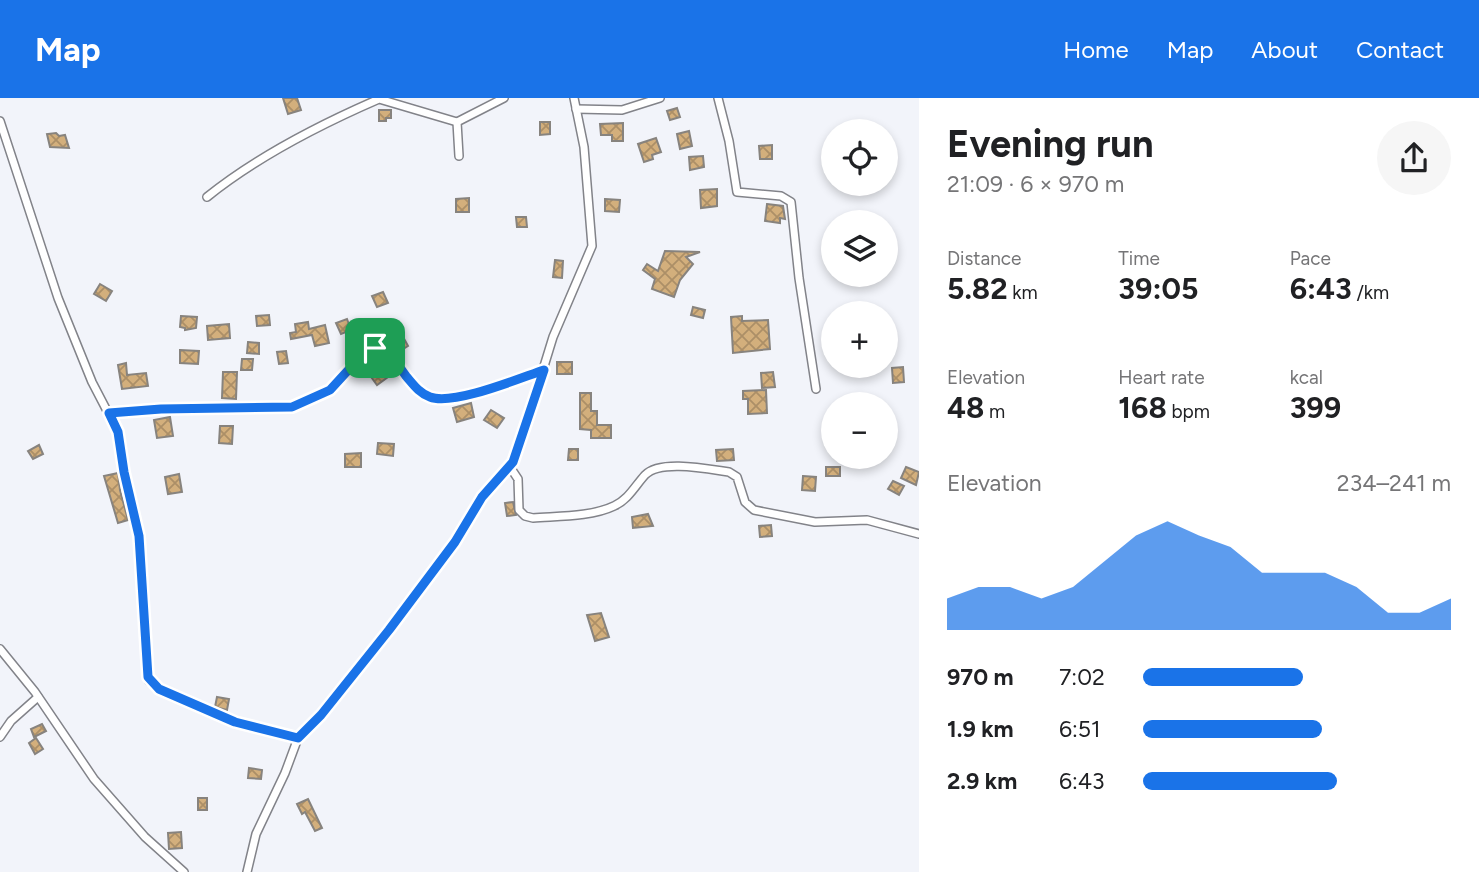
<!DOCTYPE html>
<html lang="en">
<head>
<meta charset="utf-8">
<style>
  :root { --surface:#fff; --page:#f6f6f6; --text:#202124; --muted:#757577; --accent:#1a73e8 }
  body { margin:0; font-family:Figtree,sans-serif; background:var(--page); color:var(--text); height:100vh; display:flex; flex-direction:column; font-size:26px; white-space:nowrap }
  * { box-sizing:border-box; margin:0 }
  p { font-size:23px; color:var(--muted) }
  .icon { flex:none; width:38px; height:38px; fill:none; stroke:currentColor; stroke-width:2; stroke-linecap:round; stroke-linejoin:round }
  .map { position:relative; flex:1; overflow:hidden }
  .sheet { display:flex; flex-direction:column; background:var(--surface); width:560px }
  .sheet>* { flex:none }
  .controls { position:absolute; left:821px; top:21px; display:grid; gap:14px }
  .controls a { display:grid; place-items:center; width:77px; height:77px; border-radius:50%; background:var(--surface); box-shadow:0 4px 10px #0003; font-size:35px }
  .pin { position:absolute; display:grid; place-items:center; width:60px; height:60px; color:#fff; margin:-30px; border-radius:14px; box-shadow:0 4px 10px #0006 }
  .round { display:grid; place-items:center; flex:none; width:74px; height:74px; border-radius:37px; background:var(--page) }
  .head { display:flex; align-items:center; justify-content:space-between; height:119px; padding:0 28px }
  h1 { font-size:38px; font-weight:700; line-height:52px }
  .figures { display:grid; grid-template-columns:repeat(3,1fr); gap:10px; height:119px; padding:7px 28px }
  .figures div { display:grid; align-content:center }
  .figures b { font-size:30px; font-weight:700 }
  .figures small { font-size:19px; font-weight:400 }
  .figures p { font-size:19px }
  .chart { height:196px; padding:14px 28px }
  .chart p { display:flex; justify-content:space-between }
  .chart svg { width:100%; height:126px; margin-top:7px; fill:var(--accent); opacity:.7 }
  ul { padding:0 28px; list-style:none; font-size:23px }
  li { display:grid; grid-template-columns:112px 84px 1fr; align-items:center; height:52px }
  li i { height:18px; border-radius:9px; background:var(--accent) }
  header { display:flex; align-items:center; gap:42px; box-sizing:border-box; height:98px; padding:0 35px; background:var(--accent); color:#fff }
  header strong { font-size:33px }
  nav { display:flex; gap:38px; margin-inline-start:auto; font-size:24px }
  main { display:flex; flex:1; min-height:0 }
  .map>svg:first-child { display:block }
</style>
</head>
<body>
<header>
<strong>Map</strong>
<nav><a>Home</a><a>Map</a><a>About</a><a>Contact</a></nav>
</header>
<main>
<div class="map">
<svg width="919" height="774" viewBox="0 0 919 774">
  <defs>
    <pattern id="building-cross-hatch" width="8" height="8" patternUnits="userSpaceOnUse" patternTransform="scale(1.75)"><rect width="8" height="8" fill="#d3af7c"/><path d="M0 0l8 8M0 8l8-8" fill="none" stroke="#ac8f67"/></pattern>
  </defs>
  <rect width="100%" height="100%" fill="#f2f4fa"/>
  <g fill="url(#building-cross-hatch)" stroke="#87837e" stroke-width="2">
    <path d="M283,0H297L301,12L288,16Z"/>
    <path d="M677,10L680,19L670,22L667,13Z"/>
    <path d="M379,12H391V20H386V23H379Z"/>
    <path d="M540,24H550V36L540,37Z"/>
    <path d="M623,25V43H612V37H601L600,26Z"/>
    <path d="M689,33L692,48L680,51L677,36Z"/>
    <path d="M56,35L59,38L65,37L69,50L50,49L47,36Z"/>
    <path d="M656,40L661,54L652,57L653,61L644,64L638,46Z"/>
    <path d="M772,47V61H760L759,48Z"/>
    <path d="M703,58L704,69L690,72L689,59Z"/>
    <path d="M717,91V108L701,110L700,92Z"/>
    <path d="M469,100V114H456V101Z"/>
    <path d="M605,101L620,102L619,114L605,113Z"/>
    <path d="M767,106L783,108L785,121L780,120V125L765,123Z"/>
    <path d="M516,119H526L527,129H517Z"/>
    <path d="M665,153L700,154L686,159L693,166L680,182L674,199L652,191L655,181L643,172L647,166L658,173Z"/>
    <path d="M555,162L563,163L562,180L553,179Z"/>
    <path d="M100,186L112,193L106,203L94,196Z"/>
    <path d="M383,194L388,205L377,209L372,198Z"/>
    <path d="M693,209L705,212L703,220L691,217Z"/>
    <path d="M269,217L270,227L257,228L256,218Z"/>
    <path d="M181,218L197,219L196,230L185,232V230L180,229Z"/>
    <path d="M742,218V223L768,222L770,251L733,255L731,219Z"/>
    <path d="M347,221L351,232L341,236L336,225Z"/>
    <path d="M308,224L309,231L325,227L329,245L315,248L312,237L291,241L290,235L296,234L295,226Z"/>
    <path d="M229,226L230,240L208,242L207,228Z"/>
    <path d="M402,237L408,248L400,253L399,250L396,252L392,243Z"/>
    <path d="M248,244L259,245V256L247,255Z"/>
    <path d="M180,252L199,253L198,266L180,265Z"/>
    <path d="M286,253L288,265L279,266L277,254Z"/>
    <path d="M242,261H253L252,272H241Z"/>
    <rect x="557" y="264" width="15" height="12"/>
    <path d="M126,265L127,277L146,275L148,288L122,291L118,267Z"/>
    <path d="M380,267L388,279L377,287L369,276Z"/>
    <path d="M903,269L904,284L893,285L892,270Z"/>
    <path d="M223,274H237L236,301L222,300Z"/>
    <path d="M773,274L775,289L762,290L761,275Z"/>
    <path d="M766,292L767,315L748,316V301H743V293Z"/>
    <path d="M580,295H591V313H597V327H611V340H591V332L580,331Z"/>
    <path d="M471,305L474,319L457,324L453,310Z"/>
    <path d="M491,312L504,320L497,330L484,322Z"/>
    <path d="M170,319L173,338L157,340L154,322Z"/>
    <path d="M220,328H233L232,346L219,345Z"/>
    <path d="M378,345L394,346L393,358L377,356Z"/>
    <path d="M39,347L43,356L33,361L28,353Z"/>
    <path d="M569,351H578V362H568Z"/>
    <path d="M733,351L734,362L717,363L716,352Z"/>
    <path d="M361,355V369H345V356Z"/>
    <rect x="826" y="369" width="14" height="9"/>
    <path d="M906,369L919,374L916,387L901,380Z"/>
    <path d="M118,375L120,392L128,422L118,425L104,378Z"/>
    <path d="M179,376L182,394L168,396L165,379Z"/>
    <path d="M803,378L816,379L815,393L802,392Z"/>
    <path d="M893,383L904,388L899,397L888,391Z"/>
    <path d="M513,404L516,417L507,418L505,405Z"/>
    <path d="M648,416L653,428L633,430L632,419Z"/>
    <path d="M771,427L772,438L760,439L759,428Z"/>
    <path d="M601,515L609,539L595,543L587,517Z"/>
    <path d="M217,599L229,601L227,612L215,609Z"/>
    <path d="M42,626L46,633L34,639L31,631Z"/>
    <path d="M36,640L43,651L35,656L29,645Z"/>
    <path d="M249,670L262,672L261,681L248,680Z"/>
    <rect x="198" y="700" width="9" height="12"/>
    <path d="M308,701L322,730L315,733L305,714L302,716L297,706Z"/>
    <path d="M181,734L182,750L169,751L168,735Z"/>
  </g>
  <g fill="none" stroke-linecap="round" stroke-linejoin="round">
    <defs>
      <g id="street">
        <path d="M718,0L729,43L737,94L781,98L791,104L799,180L816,291"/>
        <path d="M576,11L622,12L660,0"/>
        <path d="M0,23L58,200L92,284L118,334L126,385L139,438L147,574L149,583L166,595L235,624L298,640"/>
        <path d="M459,58L457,24L504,0"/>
        <path d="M207,99C258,58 319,27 379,1L457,24"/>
        <path d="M109,315L161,311L292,309L330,291L363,256L375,250C389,251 398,267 406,278C413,286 419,295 430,299C453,308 520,281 544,272"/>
        <path d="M510,369L518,381L519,412L525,418L533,420C558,418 591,419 614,408C628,402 635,388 645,377C660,361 708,371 729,374L737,379L745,404L754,412L815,424L867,422L919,436"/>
        <path d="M0,551L35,594L94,681L145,739L184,774"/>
        <path d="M0,639L11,623L38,599"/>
        <path d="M247,774L256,736L285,675L298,640L314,624L389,532L455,444L482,399L509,370L517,356L553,239L592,148L584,49L574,0"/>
      </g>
    </defs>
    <use href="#street" stroke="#828389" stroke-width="10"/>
    <use href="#street" stroke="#fff" stroke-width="7"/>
  </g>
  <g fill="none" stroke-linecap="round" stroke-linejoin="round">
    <defs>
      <path id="route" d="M375,250C389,252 398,267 406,278C413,286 419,295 430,299C453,308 520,280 544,272L513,364L482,399L455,444L389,532L321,617L298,640L235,624L159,591L148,579L139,438L124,374L118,334L109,315L161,311L292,309L330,292L363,256Z"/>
    </defs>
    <use href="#route" stroke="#fff" stroke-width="14"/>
    <use href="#route" stroke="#1a73e8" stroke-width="9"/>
  </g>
</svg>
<div class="controls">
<a><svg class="icon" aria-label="locate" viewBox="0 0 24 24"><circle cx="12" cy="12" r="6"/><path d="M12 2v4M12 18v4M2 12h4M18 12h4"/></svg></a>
<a><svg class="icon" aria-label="layers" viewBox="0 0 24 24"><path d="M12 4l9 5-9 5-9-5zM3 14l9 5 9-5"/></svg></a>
<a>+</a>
<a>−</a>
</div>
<div class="pin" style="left:375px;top:250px;background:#1e9e55"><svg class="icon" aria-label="arrive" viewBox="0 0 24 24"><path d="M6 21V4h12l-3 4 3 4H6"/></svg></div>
</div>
<section class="sheet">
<div class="head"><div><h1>Evening run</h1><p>21:09 · 6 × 970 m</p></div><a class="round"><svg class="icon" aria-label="share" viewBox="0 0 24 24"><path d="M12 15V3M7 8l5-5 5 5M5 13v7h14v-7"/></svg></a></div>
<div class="figures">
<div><p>Distance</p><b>5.82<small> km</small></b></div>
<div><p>Time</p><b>39:05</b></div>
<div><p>Pace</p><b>6:43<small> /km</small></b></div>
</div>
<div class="figures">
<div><p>Elevation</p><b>48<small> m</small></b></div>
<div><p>Heart rate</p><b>168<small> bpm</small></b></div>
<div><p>kcal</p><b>399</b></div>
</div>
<div class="chart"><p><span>Elevation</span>234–241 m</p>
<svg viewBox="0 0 160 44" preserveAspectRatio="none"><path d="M0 44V33L10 29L20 29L30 33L40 29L50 20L60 11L70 6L80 11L90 15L100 24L110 24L120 24L130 29L140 38L150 38L160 33V44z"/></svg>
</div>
<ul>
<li><b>970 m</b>7:02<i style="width:52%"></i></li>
<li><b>1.9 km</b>6:51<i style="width:58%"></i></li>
<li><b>2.9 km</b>6:43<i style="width:63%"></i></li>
</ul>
</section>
</main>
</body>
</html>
